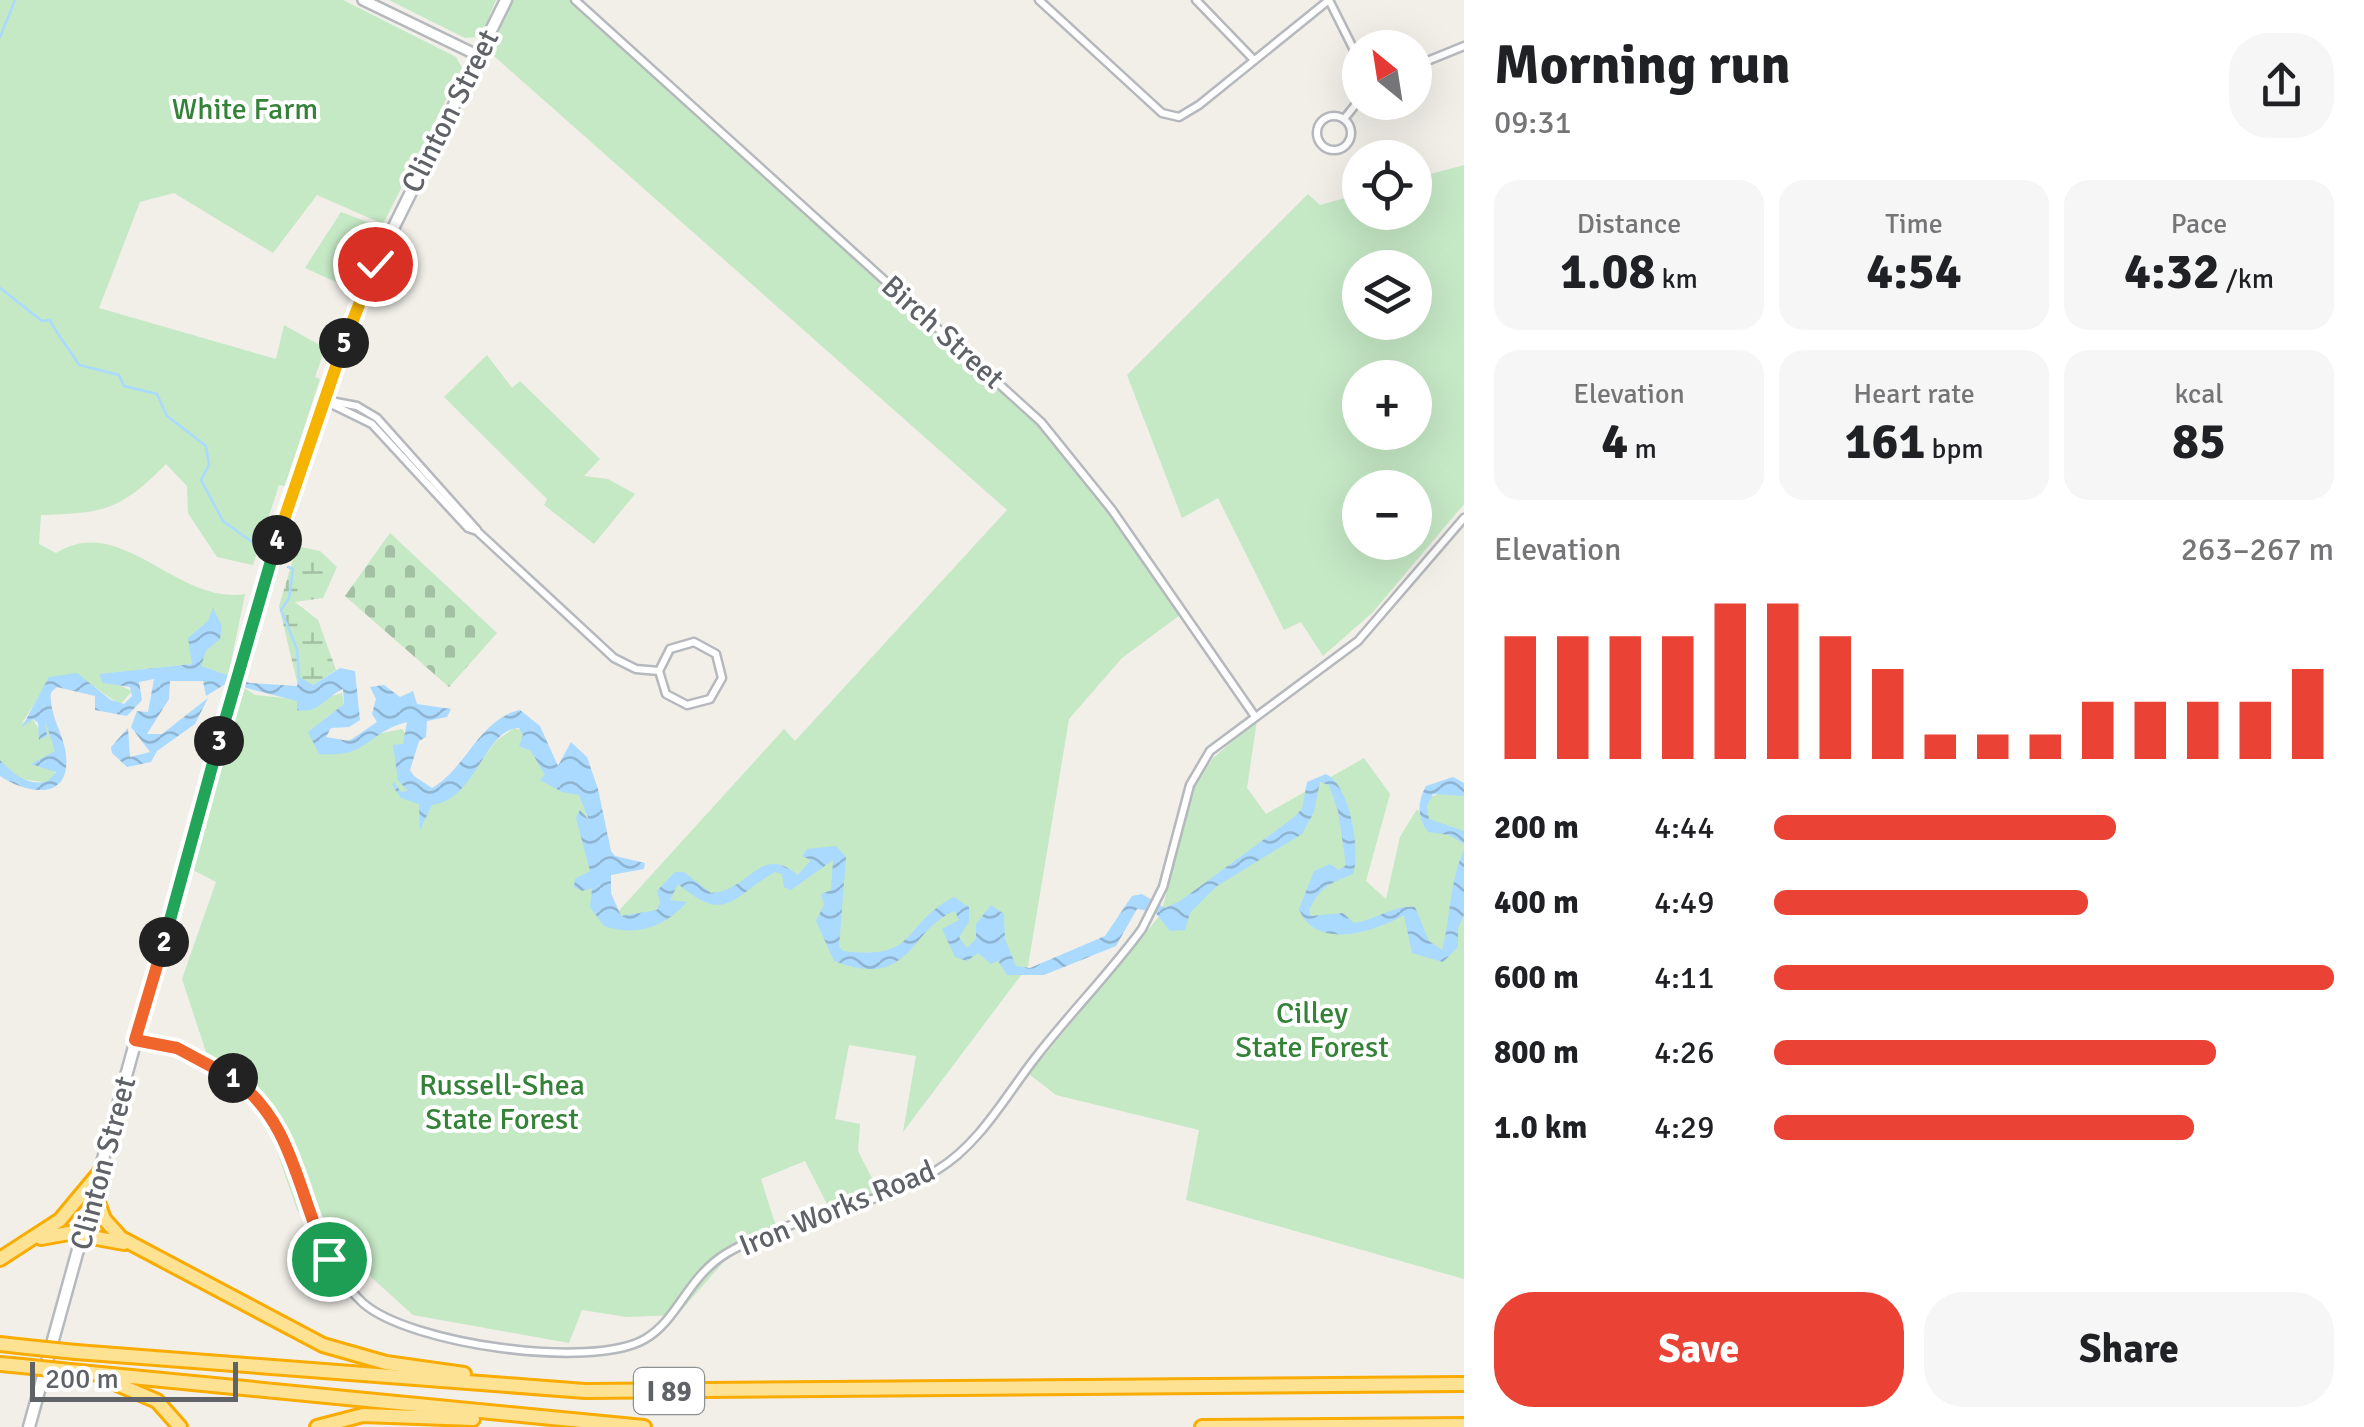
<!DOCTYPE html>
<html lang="en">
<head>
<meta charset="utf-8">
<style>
  :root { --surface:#fff; --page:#f6f6f6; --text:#202124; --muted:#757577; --accent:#ea4335 }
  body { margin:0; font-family:Signika,sans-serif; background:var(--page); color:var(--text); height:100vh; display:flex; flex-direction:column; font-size:38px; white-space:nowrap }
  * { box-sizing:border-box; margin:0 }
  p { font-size:32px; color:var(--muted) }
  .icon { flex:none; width:55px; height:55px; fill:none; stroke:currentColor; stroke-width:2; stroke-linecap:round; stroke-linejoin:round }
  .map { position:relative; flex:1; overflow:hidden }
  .sheet { display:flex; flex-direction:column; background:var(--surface); width:900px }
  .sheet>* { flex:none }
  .needle { width:65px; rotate:330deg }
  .tools { position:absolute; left:1342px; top:30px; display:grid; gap:20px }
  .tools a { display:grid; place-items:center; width:90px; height:90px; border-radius:50%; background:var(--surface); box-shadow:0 10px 40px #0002; font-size:50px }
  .scale { position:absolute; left:30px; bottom:25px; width:208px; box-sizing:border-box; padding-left:10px; border:5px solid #5f6368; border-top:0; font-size:28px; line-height:35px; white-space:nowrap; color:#5f6368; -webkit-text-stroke:8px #fff; paint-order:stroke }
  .pin { position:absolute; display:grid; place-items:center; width:85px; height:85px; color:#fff; margin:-42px; border:5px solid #fff; border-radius:50%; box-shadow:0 2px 10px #0007 }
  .km { position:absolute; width:50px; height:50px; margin:-25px; border-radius:50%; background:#222; color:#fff; font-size:28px; line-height:50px; text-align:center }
  .round { display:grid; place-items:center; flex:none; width:105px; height:105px; border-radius:40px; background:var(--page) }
  .head { display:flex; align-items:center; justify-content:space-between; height:170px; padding:0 30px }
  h1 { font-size:55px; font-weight:800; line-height:75px }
  .stats { display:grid; grid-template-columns:repeat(3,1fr); gap:15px; height:170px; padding:10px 30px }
  .stats div { display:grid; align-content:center; border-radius:25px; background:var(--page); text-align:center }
  .stats b { font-size:50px; font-weight:800 }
  .stats small { font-size:28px; font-weight:400 }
  .stats p { font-size:28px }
  .chart { height:280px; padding:20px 30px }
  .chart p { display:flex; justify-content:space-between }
  .chart svg { width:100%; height:180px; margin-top:10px; stroke:var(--accent); stroke-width:6 }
  .cta { display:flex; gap:20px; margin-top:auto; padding:20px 30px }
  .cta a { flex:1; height:115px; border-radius:40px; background:var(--accent); color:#fff; font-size:40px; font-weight:800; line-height:115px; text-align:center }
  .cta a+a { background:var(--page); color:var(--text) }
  ul { padding:0 30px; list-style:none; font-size:32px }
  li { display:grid; grid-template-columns:160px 120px 1fr; align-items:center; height:75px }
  li i { height:25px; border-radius:12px; background:var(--accent) }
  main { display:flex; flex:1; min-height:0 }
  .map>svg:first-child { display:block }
</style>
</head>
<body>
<main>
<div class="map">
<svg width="1464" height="1427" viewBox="0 0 1464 1427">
  <defs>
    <pattern id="wetland-marsh" width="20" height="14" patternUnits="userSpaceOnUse" patternTransform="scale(2.5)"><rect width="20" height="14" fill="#c5e8c5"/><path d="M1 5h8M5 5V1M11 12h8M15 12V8" fill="none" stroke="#a3c0a4"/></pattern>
    <pattern id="cemetery-stones" width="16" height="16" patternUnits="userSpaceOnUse" patternTransform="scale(2.5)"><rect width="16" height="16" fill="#c5e8c5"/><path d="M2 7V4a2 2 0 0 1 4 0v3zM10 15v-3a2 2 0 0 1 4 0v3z" fill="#a3c0a4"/></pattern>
    <pattern id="water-waves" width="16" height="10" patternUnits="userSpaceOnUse" patternTransform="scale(2.5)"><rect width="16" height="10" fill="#aadaff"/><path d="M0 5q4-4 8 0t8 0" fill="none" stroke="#8eb4d2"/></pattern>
  </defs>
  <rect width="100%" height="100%" fill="#f1efe8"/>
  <path fill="url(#wetland-marsh)" d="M297,546L320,551L337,567L323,598L295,602L318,620L336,670L313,685L299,679L298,686L279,606Z"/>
  <path fill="url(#cemetery-stones)" d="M390,533L497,633L449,687L345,596Z"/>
  <g fill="#c5e8c5" fill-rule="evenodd">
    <path d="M0,0H343L456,57L462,68L383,224L317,195L273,253L174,193L140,202L99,308L276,359L284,325L325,348L315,377L320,379L285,486L279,485L253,565L217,557L188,513L187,486L166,464C120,511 103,513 41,515L39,544L56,553C122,512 176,605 245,594L228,677L192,664L111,673L114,683L132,691L120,705L95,687L52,677L22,723L32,718L40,731L43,712C51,734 65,763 49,783L21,779L0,766Z"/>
    <path d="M389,0H496L488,19L502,0H570L1032,419L1103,500L1180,615L1122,658L1069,719L1028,966L903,1132L916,1056L849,1045L835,1119L860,1124L858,1151L881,1196L832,1214L805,1161L761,1179L778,1233L728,1257L677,1315L627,1317L582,1310L569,1343L413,1315L297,1210L267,1122L208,1058L182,979L216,882L193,870L243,687L255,695L314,701L342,693L344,706L325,718L324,738L334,743L402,729L408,738L401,755L416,792L464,784L496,741L514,728L521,730L584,792L615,915L784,729L795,741L1007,510L477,41L478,37L465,38Z"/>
    <path d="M1464,165V504L1373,612L1323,656L1301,622L1284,630L1218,498L1182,518L1127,375L1308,194L1320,205L1360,194V212H1415V178ZM1360,268H1415V322H1360ZM1360,378H1415V432H1360ZM1360,488H1415V542H1360Z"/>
    <path d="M341,212L383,228L356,291L305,268Z"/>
    <path d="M487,355L512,388L520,381L600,459L584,476L608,479L635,494L594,544L544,505L547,499L444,397Z"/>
    <path d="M1257,720L1247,788L1266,814L1364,758L1390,794L1366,881L1386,899L1400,837L1417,809L1424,818L1425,799L1449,790L1464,792V1279L1186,1200L1199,1130L1056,1095L1029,1074L1161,914L1194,787L1213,758Z"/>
  </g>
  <g fill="url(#water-waves)">
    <path d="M213,608L222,626L220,639L206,651L201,666L250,683L297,686L299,677L313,685L340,668L355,671L360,720L349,727L331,728L326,737L349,741L377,722L372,714L376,699L370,687L384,685L400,697L413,691L417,704L451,709L447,717L427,721L426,737L419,741L410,770L414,776L432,788C466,769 479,719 520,710L540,726L558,766L571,742L587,757L598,789L611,851L615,856L645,863L644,869L611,875V893L621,916L657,910L660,902L657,891L675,872H684L711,893C752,890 759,843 798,875L811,860L802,856L807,849L836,846L846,857L839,947L843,951C920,961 901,924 954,897L969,907V922L959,937L967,948L976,939V924L991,905L1004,914L1005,939L1016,966L1030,968L1105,936L1132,896L1142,894L1165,908L1180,901L1293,818L1302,809L1307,782L1326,774C1350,785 1361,851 1353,874C1329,884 1321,886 1309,910L1311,916L1343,913L1354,923C1376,920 1393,905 1415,907L1429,941L1442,950C1451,918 1449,882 1464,850V915L1458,928V947L1443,962L1412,953L1404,915C1374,932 1316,951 1299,909L1314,871L1330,864L1339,870L1346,865L1338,811L1329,785L1320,782L1314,812L1302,834L1217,886L1190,913L1185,930L1170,931L1155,912L1137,909L1116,946L1044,975H1007L998,961L991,964L978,953L967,961L955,957L942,929L959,920L955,911C908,929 913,991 834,961L816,921L824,905L821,894L831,890L833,860L791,890L784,887L782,874L775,872C731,897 727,925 678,884L670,900L687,902C665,927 636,937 604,926L590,907L592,888L582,891L574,887L575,879L590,871L576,818L580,810L589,820L579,795L562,792L540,780L545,775L531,751L519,746L523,735L519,728C485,728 476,800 432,805L420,830L419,804L401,798L392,785L394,782L401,792L408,791L398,780L393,745L403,744L407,722C367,732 368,759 319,754L308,732L344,704L343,689C325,697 319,714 297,710V701L227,683L206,696L203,681H170L169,699L147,734H162L208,698L195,724L157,751L151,762L127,767L112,753L111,747L128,728L130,757L150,752L131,727L137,711L148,712L154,679L139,682L142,700L127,716L95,710V696L57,687C51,693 50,691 51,701C52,719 64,736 66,755C71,802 26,794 0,776V760C14,774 27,787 48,781L56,772L31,764L55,751L45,721L47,736L39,740L38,723L33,719L22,727L49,677L77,673L111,700L124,704L132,696L130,687L103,683L99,674L192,664L188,638L208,621Z"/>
    <path d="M1453,777L1464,783V796L1433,794L1427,806L1429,819L1464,831V844L1449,835L1428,832C1417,817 1417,802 1426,786Z"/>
  </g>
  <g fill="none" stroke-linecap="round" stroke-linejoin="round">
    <g stroke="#aadaff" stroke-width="2.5">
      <path d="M0,37L15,0"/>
      <path d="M0,288L42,321L50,320C58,337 69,348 79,365L119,375L124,386L157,394L167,416L206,446L209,465L201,480L223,521L262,549"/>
      <path d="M288,567L293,569L289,598L281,610L297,649L299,678"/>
    </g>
    <defs>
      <g id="minor">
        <path d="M575,0L1041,422L1112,510L1254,715"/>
        <path d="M1039,0L1162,113L1179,117L1199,105L1329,0"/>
        <path d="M1196,0L1254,60"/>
        <path d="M1329,0L1360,62"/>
        <path d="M1415,66L1464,46"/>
        <circle cx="1334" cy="133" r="17"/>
        <path d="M1344,119L1360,99"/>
        <path d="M325,400L357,406L377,418L477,530"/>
        <path d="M325,401L372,424L468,528L477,531L614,658L636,669L659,671L670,649L694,642L716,654L722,678L710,699L687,705L666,694L659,671"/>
        <path d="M136,1041C213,1050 271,1097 298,1169C315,1218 324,1267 363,1303C409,1344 592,1370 645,1339C679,1319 687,1277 727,1253C792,1215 873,1209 937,1170C980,1144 1006,1095 1036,1057C1070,1013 1109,974 1142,929L1163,887L1190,785L1210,751L1358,641L1464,518"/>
      </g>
      <path id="tertiary" d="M363,0L477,55"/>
      <path id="secondary" d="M29,1427L226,714L324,400L375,265L506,0"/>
      <g id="motorway">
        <path d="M95,1194L104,1219L121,1238L323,1345L386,1363L464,1374"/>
        <path d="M41,1238L69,1233L124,1243"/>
        <path d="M0,1259L60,1220L101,1171"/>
        <path d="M0,1344L27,1347"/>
        <path d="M76,1352L585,1391L1464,1384"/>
        <path d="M0,1364L22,1366"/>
        <path d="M70,1371L644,1427"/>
        <path d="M110,1381L157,1401L180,1427"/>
        <path d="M317,1427L363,1415L473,1419"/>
        <path d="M1202,1427L1464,1425"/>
      </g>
    </defs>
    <use href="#minor" stroke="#b5b8bc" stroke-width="11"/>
    <use href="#tertiary" stroke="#b5b8bc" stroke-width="14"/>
    <use href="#secondary" stroke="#b6babf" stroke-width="15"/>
    <use href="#motorway" stroke="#f9ab00" stroke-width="18"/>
    <use href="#minor" stroke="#fff" stroke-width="6"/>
    <use href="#tertiary" stroke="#fff" stroke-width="9"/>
    <use href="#secondary" stroke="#fff" stroke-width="10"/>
    <use href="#motorway" stroke="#fde293" stroke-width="12"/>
    <defs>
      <g id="motorway-bridge">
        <path d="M27,1347L76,1352"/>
        <path d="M22,1366L70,1371"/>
      </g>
    </defs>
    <use href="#motorway-bridge" stroke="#f9ab00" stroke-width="18" stroke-linecap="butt"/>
    <use href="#motorway-bridge" stroke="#fde293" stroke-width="12"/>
  </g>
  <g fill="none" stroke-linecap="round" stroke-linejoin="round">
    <defs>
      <path id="split-1" d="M233,1078C295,1123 297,1195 329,1259"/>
      <path id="split-2" d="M164,942L135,1040L177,1048L233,1078"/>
      <path id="split-3" d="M164,942L219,741"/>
      <path id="split-4" d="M219,741L277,540"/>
      <path id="split-5" d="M277,540L344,343"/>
      <path id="split-6" d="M344,343L375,264"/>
    </defs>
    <use href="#split-1" stroke="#fff" stroke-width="20"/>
    <use href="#split-2" stroke="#fff" stroke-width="20"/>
    <use href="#split-3" stroke="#fff" stroke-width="20"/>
    <use href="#split-4" stroke="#fff" stroke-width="20"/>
    <use href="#split-5" stroke="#fff" stroke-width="20"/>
    <use href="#split-6" stroke="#fff" stroke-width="20"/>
    <use href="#split-1" stroke="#f0652b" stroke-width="12"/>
    <use href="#split-2" stroke="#f0652b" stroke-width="12"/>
    <use href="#split-3" stroke="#22a559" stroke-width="12"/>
    <use href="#split-4" stroke="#22a559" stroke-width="12"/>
    <use href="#split-5" stroke="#f5b400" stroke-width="12"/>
    <use href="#split-6" stroke="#f5b400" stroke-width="12"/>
  </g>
  <g text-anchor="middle" stroke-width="8" stroke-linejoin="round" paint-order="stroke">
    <rect fill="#fff" stroke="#8f9295" stroke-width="2.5" x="634" y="1368" width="70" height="46" rx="8"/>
    <g font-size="28" font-weight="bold" fill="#5f6368">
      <text x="669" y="1401">I 89</text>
    </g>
    <g font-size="30" fill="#348238" stroke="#fff">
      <text x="245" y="119">White Farm</text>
      <text x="1312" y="1023">Cilley<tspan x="1312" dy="34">State Forest</tspan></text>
      <text x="502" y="1095">Russell-Shea<tspan x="502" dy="34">State Forest</tspan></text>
    </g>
    <g font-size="30" fill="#5f6368" stroke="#fff">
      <text transform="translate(450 111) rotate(-63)" y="10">Clinton Street</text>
      <text transform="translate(943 332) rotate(42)" y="10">Birch Street</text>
      <text transform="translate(103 1163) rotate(-75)" y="10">Clinton Street</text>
      <text transform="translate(837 1208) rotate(-22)" y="10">Iron Works Road</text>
    </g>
  </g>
</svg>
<div class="tools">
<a><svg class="needle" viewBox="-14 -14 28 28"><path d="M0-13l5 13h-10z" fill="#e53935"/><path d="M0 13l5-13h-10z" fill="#757577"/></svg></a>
<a><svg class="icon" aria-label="locate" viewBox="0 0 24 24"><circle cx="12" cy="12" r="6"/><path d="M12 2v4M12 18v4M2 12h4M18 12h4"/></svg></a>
<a><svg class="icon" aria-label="layers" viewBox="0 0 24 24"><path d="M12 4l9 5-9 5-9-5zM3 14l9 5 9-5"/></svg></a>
<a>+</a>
<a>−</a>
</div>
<div class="scale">200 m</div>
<div class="pin" style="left:329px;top:1259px;background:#1e9e55"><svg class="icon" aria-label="arrive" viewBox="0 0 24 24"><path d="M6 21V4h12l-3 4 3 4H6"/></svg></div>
<div class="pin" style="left:375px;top:264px;background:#d93025"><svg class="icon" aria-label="check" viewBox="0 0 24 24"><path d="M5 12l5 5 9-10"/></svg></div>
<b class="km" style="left:233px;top:1078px">1</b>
<b class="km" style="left:164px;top:942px">2</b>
<b class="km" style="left:219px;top:741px">3</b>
<b class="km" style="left:277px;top:540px">4</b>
<b class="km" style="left:344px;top:343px">5</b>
</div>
<section class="sheet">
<div class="head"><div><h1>Morning run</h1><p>09:31</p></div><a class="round"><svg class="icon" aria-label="share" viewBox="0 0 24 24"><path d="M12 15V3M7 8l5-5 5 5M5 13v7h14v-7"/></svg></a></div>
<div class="stats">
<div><p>Distance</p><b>1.08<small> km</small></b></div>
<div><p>Time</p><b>4:54</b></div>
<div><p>Pace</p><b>4:32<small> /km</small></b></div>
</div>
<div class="stats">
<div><p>Elevation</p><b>4<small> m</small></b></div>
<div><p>Heart rate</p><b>161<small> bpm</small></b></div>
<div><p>kcal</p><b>85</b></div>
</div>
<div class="chart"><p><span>Elevation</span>263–267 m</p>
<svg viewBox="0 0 160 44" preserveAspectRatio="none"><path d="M5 44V14M15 44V14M25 44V14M35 44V14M45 44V6M55 44V6M65 44V14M75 44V22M85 44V38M95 44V38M105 44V38M115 44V30M125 44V30M135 44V30M145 44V30M155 44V22"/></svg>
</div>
<ul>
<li><b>200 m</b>4:44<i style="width:61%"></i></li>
<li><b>400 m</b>4:49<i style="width:56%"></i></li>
<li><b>600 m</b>4:11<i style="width:100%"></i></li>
<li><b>800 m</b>4:26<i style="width:79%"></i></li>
<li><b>1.0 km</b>4:29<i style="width:75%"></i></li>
</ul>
<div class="cta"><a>Save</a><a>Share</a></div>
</section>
</main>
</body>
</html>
